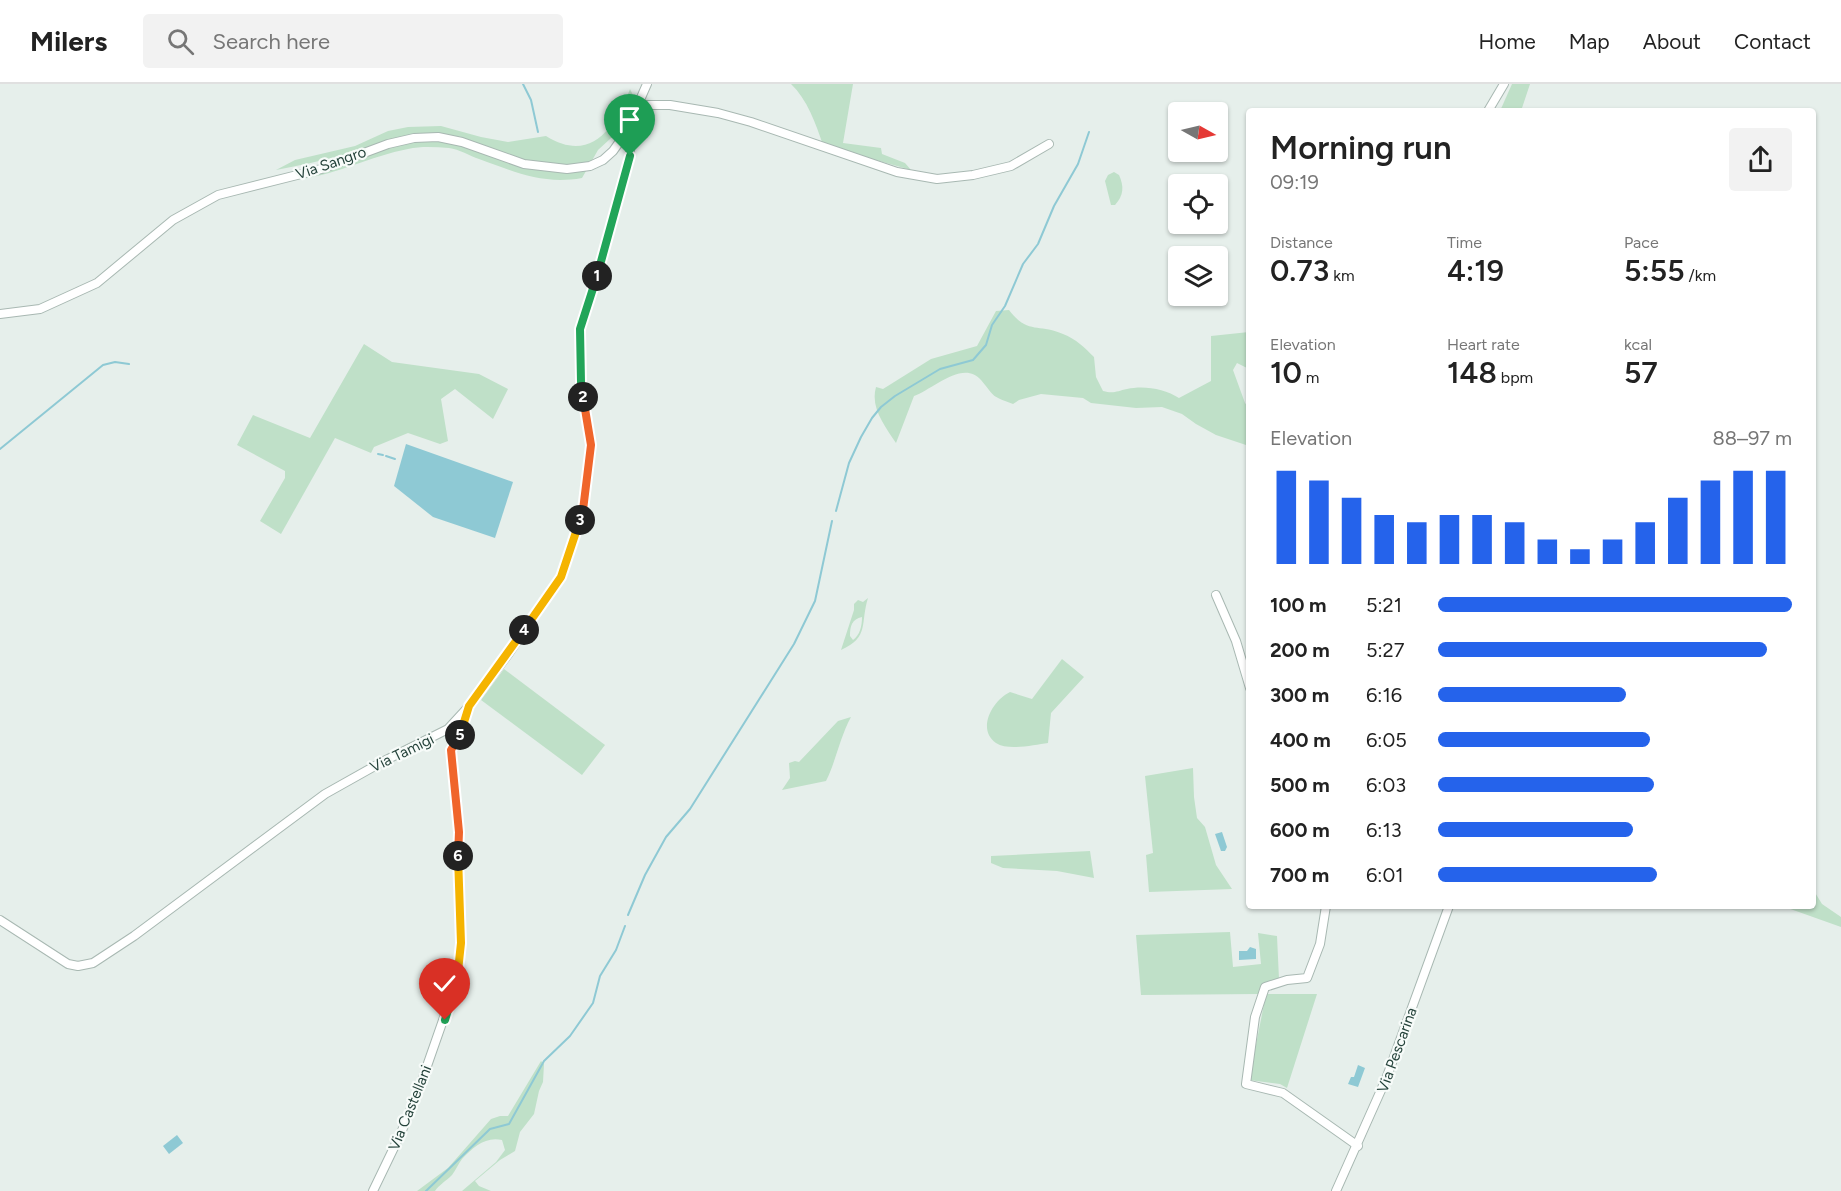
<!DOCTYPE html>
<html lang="en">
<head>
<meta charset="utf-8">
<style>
  :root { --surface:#fff; --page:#f2f2f2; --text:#222; --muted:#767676; --line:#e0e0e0; --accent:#2563eb }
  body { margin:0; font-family:Figtree,sans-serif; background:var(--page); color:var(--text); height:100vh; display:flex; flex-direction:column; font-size:22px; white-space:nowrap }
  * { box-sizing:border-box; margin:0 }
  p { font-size:20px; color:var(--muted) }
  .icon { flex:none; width:33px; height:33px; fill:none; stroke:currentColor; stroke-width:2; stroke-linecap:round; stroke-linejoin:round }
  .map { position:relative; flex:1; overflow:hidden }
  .side { position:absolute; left:1246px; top:24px; width:570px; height:801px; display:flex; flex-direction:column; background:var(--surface); border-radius:6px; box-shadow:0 2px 4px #0004 }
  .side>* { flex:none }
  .needle { width:39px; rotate:98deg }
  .fabs { position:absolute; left:1168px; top:18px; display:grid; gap:12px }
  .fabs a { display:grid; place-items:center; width:60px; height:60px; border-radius:6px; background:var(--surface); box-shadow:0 2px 4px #0004; font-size:30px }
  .pin { position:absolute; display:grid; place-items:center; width:51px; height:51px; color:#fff; margin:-62px -26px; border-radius:50% 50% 50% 0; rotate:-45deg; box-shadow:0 0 6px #0007 }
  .pin .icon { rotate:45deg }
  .km { position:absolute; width:30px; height:30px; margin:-15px; border-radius:50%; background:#222; color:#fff; font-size:16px; line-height:30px; text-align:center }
  .round { display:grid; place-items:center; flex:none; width:63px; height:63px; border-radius:6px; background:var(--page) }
  .headline { display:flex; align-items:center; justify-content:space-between; height:102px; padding:0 24px }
  h1 { font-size:33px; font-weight:600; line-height:45px }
  .metrics { display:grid; grid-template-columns:repeat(3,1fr); gap:9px; height:102px; padding:6px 24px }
  .metrics div { display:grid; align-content:center }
  .metrics b { font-size:30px; font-weight:600 }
  .metrics small { font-size:16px; font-weight:400 }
  .metrics p { font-size:16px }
  .chart { height:168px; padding:12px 24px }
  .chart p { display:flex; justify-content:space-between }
  .chart svg { width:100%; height:108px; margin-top:6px; stroke:var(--accent); stroke-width:6 }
  ul { padding:0 24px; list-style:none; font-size:20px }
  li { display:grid; grid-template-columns:96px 72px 1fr; align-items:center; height:45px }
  li i { height:15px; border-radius:8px; background:var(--accent) }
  header { display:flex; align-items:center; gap:36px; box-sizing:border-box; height:84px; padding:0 30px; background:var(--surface); border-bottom:2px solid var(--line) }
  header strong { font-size:28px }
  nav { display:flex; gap:33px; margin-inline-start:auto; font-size:21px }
  .search { width:420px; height:54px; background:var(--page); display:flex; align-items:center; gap:15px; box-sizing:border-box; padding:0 21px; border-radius:6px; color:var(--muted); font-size:22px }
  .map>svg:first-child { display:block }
</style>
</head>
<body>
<header>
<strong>Milers</strong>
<div class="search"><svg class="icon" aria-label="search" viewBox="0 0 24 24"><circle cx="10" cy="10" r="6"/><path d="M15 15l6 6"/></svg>Search here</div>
<nav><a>Home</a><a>Map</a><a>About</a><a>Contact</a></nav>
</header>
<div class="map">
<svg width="1841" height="1107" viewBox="0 0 1841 1107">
  <rect width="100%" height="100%" fill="#e6efeb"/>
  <g fill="#bfe0c8" fill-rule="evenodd">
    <path d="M791,0H853L843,59L881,64L882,70L905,79L911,86L823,61C816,40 807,15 791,0Z"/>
    <path d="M1512,0H1530L1521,27H1500Z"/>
    <path d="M630,5L635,15L622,44L598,66L582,94C543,101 515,88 479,75C470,72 459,65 449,64C435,63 421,62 408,65C371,72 338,90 301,95L403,59L439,55L461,60L462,53C409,43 388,58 340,72C319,77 298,82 276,86L295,76L355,62L388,47L408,43L441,42L481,53L508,58L546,52C591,80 615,44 630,5Z"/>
    <path d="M1114,88L1119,91C1124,102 1124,111 1115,121H1111L1105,97L1108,91Z"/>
    <path d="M1009,226C1028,251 1039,239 1063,250C1076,255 1085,264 1094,273L1096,293L1103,307C1114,310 1117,307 1127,305C1144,301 1165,305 1179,314L1211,297V252L1249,248V285L1237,279L1233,286L1245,319L1249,324V362L1216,351L1196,340L1182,330L1162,323L1136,324L1091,319L1083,314L1041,310L1019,316L1013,320C991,312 995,313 981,296C963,275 932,306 914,312L896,359C885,342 870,324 876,303L883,305L931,275L977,262L996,227Z"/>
    <path d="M364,260L392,278L479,290L508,305L493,335L455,305L441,315L448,357L440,360L408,349L374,363L371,369L335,354L281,450L260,437L285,394V387L237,361L253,331L310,354Z"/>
    <path d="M868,514C860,539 870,553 841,566L854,526V520L858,516L863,518ZM862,533C862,542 860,551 853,556L850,552C850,542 852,535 862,533Z"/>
    <path d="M1062,575L1084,593L1051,629L1048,659C1034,661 1008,667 996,659C976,645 993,616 1010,608L1032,615Z"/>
    <path d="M504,585L605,661L582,691L481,616Z"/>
    <path d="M851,633C840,653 836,677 826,697L782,706L790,694L789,679L795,677L799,678L838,637Z"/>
    <path d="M1193,684L1194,713L1197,734L1205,743L1216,781L1232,805L1149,808L1146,771L1153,769L1145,692Z"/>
    <path d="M1090,767L1094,794L1057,787L1003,784L991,779V772Z"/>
    <path d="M1814,807L1822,820L1841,833V843L1782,822H1814Z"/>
    <path d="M1230,848L1233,883L1261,880L1258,849L1277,852L1279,895L1263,899L1259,910L1141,911L1136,851Z"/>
    <path d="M1266,910H1317L1287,1004L1280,1000L1249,996Z"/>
    <path d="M541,977L544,980L543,998L539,1007L534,1030L520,1048L515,1067L500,1076L475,1097L479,1102L491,1107H462L496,1078L505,1066L502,1056C486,1052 473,1063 462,1075C458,1080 456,1086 452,1091C446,1097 439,1101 435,1107H417L448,1084L491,1035L500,1032H508Z"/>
  </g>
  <g fill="#8ec9d4">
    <path d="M406,360L513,398L495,454L433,433L394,402Z"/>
    <path d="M1222,748L1227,763L1225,767H1221L1215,750Z"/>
    <path d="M1250,863L1256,865V875L1239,876V867H1247Z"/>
    <path d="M1358,981L1365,984L1358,1003L1348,1000L1351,993H1354Z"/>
    <path d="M177,1051L183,1059L169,1070L163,1062Z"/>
  </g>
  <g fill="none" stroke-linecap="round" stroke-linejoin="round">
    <g stroke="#8ec9d4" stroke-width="2">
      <path d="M523,0L531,16L538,48"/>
      <path d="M0,365L103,281L115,278L129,280"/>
      <path d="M378,370L383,371"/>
      <path d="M386,372L395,375"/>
      <path d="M836,427L849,379L861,353L872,334L881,323L895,312L940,285L973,276L986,261L992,241L1005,222L1023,180L1038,160L1054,122L1078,80L1089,48"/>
      <path d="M628,831L645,791L666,753L690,725L794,560L815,517L832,437"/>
      <path d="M426,1107L490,1045L509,1040L544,977L570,952L593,919L600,892L616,866L625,842"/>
    </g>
    <defs>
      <g id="minor">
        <path d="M638,21H670L718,29L751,38L897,88L937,95L973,91L1011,82L1049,60"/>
        <path d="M1488,27L1504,0"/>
        <path d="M0,230L40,225L97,199L173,136L218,111L321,85L388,60L414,54L438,53L462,58L524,80L567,85L590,82L603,76L613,67L625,50L647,0"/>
        <path d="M1216,511L1236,557L1250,604"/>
        <path d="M1326,822L1320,860L1307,894L1287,896L1265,903L1255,933L1246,1000L1283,1009L1358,1062"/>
        <path d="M0,836L68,880L78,882L93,879L134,852L325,710L382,678L448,645L472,619L509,569L561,493L583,426L591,361L581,298L580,245L599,184L630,72V58L625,50"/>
        <path d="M373,1107L401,1049L420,1002L456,899L461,859L458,787L459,748L451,666L462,646L468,625"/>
        <path d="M1336,1107L1386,995L1449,822"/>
      </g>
    </defs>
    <use href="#minor" stroke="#a8b8b2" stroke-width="10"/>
    <use href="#minor" stroke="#fff" stroke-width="8"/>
  </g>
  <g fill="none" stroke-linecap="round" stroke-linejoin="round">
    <defs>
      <path id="split-1" d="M597,192L630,72"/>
      <path id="split-2" d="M583,313L581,298L580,245L597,192"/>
      <path id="split-3" d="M580,436L583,426L591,361L583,313"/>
      <path id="split-4" d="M524,546L561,493L580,436"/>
      <path id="split-5" d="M460,651L469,622L524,546"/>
      <path id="split-6" d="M458,772L459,748L451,666L460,651"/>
      <path id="split-7" d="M457,896L461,859L458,772"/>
      <path id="split-8" d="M445,936L457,896"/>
    </defs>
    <use href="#split-1" stroke="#fff" stroke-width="12"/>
    <use href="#split-2" stroke="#fff" stroke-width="12"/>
    <use href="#split-3" stroke="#fff" stroke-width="12"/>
    <use href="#split-4" stroke="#fff" stroke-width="12"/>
    <use href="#split-5" stroke="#fff" stroke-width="12"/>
    <use href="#split-6" stroke="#fff" stroke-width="12"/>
    <use href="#split-7" stroke="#fff" stroke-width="12"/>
    <use href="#split-8" stroke="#fff" stroke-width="12"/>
    <use href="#split-1" stroke="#22a559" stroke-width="8"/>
    <use href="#split-2" stroke="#22a559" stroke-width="8"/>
    <use href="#split-3" stroke="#f0652b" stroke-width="8"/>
    <use href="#split-4" stroke="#f5b400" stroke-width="8"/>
    <use href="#split-5" stroke="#f5b400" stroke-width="8"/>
    <use href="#split-6" stroke="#f0652b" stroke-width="8"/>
    <use href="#split-7" stroke="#f5b400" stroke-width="8"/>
    <use href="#split-8" stroke="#22a559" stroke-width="8"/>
  </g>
  <g text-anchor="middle" stroke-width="4.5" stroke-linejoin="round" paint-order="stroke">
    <g font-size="15" fill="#24423a" stroke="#f7fbf9">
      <text transform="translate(331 79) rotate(-19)" y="5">Via Sangro</text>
      <text transform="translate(402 669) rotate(-26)" y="5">Via Tamigi</text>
      <text transform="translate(1397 966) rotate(-70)" y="5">Via Pescarina</text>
      <text transform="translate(410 1024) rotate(-68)" y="5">Via Castellani</text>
    </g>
  </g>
</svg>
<div class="fabs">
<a><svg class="needle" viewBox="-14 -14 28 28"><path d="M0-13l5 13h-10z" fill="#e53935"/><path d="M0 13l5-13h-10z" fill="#767676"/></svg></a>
<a><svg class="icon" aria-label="locate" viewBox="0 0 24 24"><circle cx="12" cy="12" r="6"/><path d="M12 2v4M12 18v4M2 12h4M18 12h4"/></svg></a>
<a><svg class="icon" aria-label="layers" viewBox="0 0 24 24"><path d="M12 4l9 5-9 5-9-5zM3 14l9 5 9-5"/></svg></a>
</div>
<div class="pin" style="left:630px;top:72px;background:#1e9e55"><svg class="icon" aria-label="arrive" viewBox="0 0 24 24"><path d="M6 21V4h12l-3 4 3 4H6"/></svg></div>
<div class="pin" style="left:445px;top:936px;background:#d93025"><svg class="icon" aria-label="check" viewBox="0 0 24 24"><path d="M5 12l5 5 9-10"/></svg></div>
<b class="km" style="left:597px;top:192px">1</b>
<b class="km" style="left:583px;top:313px">2</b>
<b class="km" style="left:580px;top:436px">3</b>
<b class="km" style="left:524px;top:546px">4</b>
<b class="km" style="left:460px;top:651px">5</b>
<b class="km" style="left:458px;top:772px">6</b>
<section class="side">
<div class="headline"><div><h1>Morning run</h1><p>09:19</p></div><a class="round"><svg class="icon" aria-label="share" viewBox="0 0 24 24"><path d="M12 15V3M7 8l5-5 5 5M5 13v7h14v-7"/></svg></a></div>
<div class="metrics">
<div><p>Distance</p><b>0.73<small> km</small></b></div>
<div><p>Time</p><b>4:19</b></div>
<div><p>Pace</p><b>5:55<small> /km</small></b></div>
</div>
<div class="metrics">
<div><p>Elevation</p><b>10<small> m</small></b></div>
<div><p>Heart rate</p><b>148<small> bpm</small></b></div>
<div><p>kcal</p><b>57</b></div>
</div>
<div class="chart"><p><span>Elevation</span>88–97 m</p>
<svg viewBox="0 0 160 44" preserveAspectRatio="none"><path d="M5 44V6M15 44V10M25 44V17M35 44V24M45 44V27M55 44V24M65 44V24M75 44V27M85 44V34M95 44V38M105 44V34M115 44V27M125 44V17M135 44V10M145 44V6M155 44V6"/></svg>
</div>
<ul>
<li><b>100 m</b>5:21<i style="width:100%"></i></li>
<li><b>200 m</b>5:27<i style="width:93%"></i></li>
<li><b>300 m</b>6:16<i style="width:53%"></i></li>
<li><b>400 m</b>6:05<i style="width:60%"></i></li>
<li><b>500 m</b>6:03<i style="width:61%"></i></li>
<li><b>600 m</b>6:13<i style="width:55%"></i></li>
<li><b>700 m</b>6:01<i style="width:62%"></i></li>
</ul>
</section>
</div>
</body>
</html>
